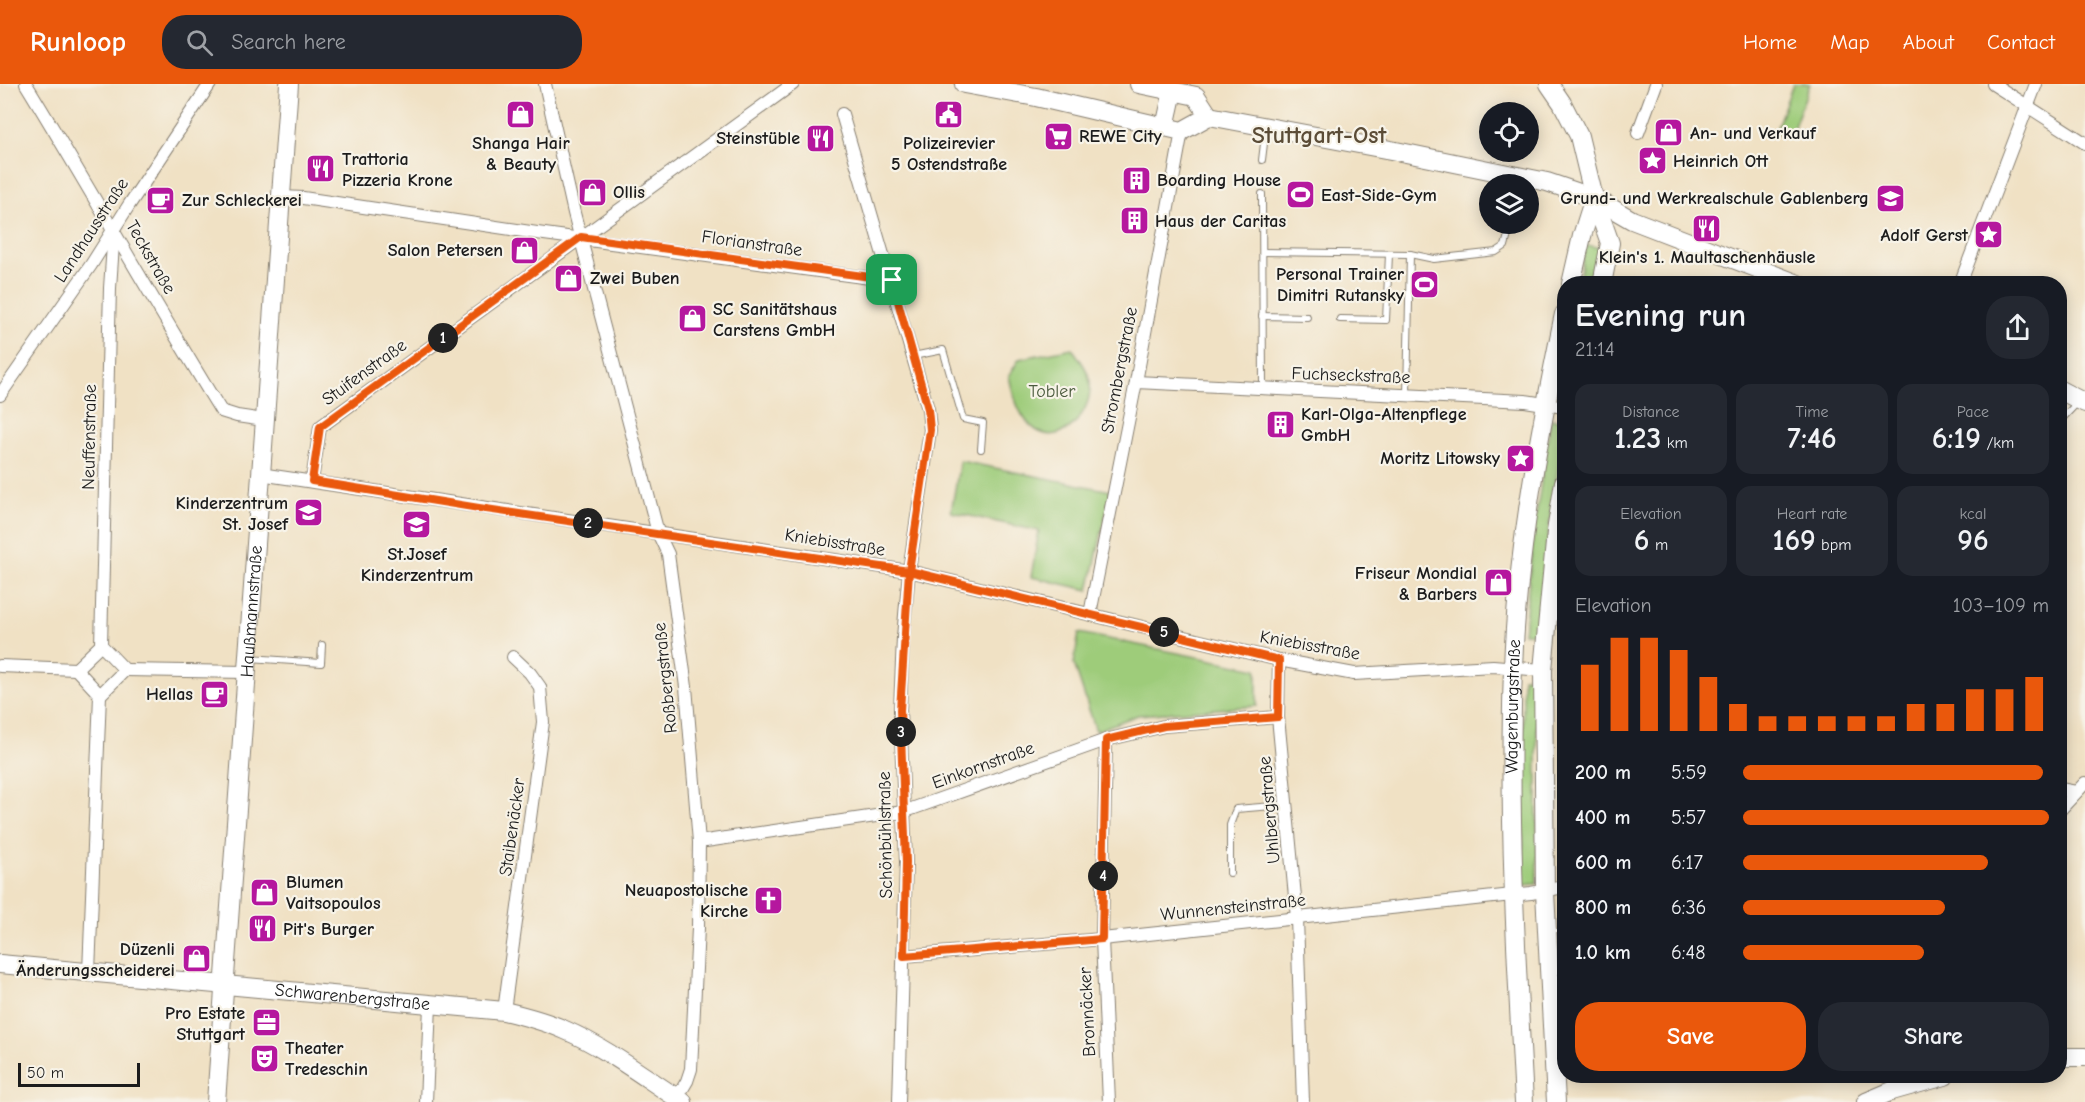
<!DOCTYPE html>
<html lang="en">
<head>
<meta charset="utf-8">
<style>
  :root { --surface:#171b24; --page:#242831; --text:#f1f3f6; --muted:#9ea1a6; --accent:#ea580c }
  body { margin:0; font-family:"Comic Neue",sans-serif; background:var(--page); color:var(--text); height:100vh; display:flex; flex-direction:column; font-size:22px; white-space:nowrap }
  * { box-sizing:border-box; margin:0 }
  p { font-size:20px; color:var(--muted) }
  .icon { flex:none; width:33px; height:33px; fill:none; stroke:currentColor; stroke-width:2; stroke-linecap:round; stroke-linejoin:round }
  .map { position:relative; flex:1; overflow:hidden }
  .side { position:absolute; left:1557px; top:192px; width:510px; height:807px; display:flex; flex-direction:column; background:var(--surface); border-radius:24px; box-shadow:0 3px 15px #0003 }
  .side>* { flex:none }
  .buttons { position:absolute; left:1479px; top:18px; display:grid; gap:12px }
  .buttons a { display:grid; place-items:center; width:60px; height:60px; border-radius:50%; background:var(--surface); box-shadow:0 3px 15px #0003; font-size:30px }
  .scale { position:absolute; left:18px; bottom:15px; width:122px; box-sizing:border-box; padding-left:6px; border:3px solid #1c1c1c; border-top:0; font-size:16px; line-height:21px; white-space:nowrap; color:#1c1c1c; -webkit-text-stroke:4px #f7f3e8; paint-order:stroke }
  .pin { position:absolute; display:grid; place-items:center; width:51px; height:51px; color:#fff; margin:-26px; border-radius:12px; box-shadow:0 3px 9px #0006 }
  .km { position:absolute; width:30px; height:30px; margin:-15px; border-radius:50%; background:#222; color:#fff; font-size:16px; line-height:30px; text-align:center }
  .round { display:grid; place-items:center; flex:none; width:63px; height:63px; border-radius:24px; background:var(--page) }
  .summary { display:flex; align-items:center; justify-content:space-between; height:102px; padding:0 18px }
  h1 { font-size:33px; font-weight:700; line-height:45px }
  .stats { display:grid; grid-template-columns:repeat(3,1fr); gap:9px; height:102px; padding:6px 18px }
  .stats div { display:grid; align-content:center; border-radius:15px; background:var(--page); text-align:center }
  .stats b { font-size:30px; font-weight:700 }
  .stats small { font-size:16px; font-weight:400 }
  .stats p { font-size:16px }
  .chart { height:168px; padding:12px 18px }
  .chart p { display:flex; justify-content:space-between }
  .chart svg { width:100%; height:108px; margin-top:6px; stroke:var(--accent); stroke-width:6 }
  .primary-button { display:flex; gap:12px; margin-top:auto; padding:12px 18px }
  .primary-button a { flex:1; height:69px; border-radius:24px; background:var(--accent); color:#fff; font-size:24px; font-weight:700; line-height:69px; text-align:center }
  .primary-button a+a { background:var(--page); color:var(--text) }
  ul { padding:0 18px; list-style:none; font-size:20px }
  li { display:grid; grid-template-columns:96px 72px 1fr; align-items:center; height:45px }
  li i { height:15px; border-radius:8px; background:var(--accent) }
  header { display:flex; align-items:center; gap:36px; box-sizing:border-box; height:84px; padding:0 30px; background:var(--accent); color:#fff }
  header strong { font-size:28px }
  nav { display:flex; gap:33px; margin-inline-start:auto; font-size:21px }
  .search { width:420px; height:54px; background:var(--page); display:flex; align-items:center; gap:15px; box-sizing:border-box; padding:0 21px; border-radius:24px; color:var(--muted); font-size:22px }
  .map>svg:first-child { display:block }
</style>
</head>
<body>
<header>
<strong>Runloop</strong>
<div class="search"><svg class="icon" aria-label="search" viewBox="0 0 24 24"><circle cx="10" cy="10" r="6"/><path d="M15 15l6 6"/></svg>Search here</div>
<nav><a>Home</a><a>Map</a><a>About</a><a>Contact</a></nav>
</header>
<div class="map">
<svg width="2085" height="1018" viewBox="0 0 2085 1018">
  <rect width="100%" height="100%" fill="#f7f3e8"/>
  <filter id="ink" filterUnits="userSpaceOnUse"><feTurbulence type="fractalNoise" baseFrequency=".0167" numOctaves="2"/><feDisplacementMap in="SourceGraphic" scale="12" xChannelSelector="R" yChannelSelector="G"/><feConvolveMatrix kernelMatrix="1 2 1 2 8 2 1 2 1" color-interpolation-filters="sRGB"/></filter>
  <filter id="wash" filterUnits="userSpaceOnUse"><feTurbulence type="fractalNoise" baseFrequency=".008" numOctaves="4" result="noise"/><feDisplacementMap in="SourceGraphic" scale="24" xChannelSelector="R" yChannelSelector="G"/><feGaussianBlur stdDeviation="1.35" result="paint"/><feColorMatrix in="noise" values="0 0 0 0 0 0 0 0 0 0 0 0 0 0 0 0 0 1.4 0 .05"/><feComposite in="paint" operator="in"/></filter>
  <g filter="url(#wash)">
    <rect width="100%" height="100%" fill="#f0e1c4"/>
    <g fill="#9ecc7a" stroke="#5d744b" stroke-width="1.5">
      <path d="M1793,0H1810L1790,53L1775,48Z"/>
      <path d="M1586,161L1601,164L1594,199L1578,200Z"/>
      <path d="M1072,264C1077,272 1084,280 1087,288C1101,316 1067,366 1036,346C1019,335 1013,311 1009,292L1019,275Z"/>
      <path d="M1564,266V312L1556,310Z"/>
      <path d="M1551,335L1564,337V347L1549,444L1538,550L1524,549L1534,445Z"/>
      <path d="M960,377L1111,407L1089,506L1031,493L1039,447L951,428Z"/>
      <path d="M1079,549L1257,585V622L1138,631L1096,647L1074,580Z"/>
      <path d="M1523,593H1537V800L1523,801Z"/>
    </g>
  </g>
  <g filter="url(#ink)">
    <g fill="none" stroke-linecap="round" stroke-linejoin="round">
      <defs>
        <g id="lane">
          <path d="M1262,76L1266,43"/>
          <path d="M1262,110L1263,304"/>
          <path d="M1263,168L1410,170L1434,175L1496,168L1505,162L1508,151"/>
          <path d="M1262,232L1307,233"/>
          <path d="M1340,235L1386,236L1389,170"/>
          <path d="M913,272L943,266L963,335L983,339L981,365"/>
          <path d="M1407,311L1410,170"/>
          <path d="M2060,337L2077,319"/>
          <path d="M250,574L321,579L322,561"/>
          <path d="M1230,789V741L1236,725L1286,721"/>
        </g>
        <g id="street">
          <path d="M26,0C92,108 154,219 221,327L237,332L264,336"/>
          <path d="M545,0L574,129L658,449L668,470L686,603L699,758L698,844L691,985L687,997L677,1014"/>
          <path d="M1993,0L2085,59"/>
          <path d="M842,30L928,325L930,346L909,487L903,553L900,626L906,778L899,1018"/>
          <path d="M1638,49L1656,0"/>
          <path d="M282,113L303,114L537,149L892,197"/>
          <path d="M1960,200L2036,0"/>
          <path d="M1136,298L1525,317L1564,323"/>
          <path d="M0,311L91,181L129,121L210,0"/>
          <path d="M260,390L909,487L1279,576L1354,590L1493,582L1543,586"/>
          <path d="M312,397L320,343L793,0"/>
          <path d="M1090,530L1136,298L1182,47"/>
          <path d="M1547,531L1564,530"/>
          <path d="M101,561L110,204L114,146"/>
          <path d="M101,561L125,586L100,611L76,585Z"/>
          <path d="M1279,576L1278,633L1297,834L1303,1018"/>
          <path d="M0,582L76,585"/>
          <path d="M125,586L246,588"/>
          <path d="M1106,656L1102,855L1109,1018"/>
          <path d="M2060,705L2076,708"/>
          <path d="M2060,726L2085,699"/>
          <path d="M699,758L903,728L1106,656L1164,642L1278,633"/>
          <path d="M904,872L1102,855L1531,809L1564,803"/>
          <path d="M89,888L100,611"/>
          <path d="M504,927L543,638L540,603L530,589L513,573"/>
          <path d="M1891,1011L1897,992"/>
          <path d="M426,1018L430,921"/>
        </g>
        <g id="secondary">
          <path d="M964,0L1036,13L1182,47L1209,32L1396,67L1547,98L1594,114L1632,136L1798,200"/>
          <path d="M1139,0L1196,12L1209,32"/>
          <path d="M1549,0L1562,19L1579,52L1594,114L1610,159L1602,200"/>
          <path d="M1165,43L1173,7"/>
          <path d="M1571,200L1582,152L1594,114"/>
          <path d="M2060,306L2085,319"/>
          <path id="s1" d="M0,880L504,927C525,932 545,937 565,946C607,964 645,994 683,1018"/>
          <path d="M2060,973H2085"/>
          <path id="s2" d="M216,1018L289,0"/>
          <path id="s3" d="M1524,1018C1516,873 1508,729 1513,584C1517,465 1540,346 1564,230"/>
          <path d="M1556,1018L1545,808L1543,586L1556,448L1564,398"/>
          <path d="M1866,1018L1892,1007L1945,992"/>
        </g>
      </defs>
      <use href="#lane" stroke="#867e70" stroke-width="8"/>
      <use href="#street" stroke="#867e70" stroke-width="14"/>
      <use href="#secondary" stroke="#867e70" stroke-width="20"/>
      <use href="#lane" stroke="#fff" stroke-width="6"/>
      <use href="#street" stroke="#fff" stroke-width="12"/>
      <use href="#secondary" stroke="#fff" stroke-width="18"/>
    </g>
  </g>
  <g fill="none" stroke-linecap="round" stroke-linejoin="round" filter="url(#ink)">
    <defs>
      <path id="route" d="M892,196L581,153L320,343L312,397L479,424L909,487L900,626L906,778L904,872L1102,855L1106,656L1164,642L1278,633L1279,576L909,487L930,346L928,325L892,196"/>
    </defs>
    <use href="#route" stroke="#fff" stroke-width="12"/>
    <use href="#route" stroke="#ea580c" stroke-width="8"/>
  </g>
  <defs>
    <symbol id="shop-square" viewBox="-11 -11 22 22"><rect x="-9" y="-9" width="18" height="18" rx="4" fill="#b5179e" stroke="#f7f3e8"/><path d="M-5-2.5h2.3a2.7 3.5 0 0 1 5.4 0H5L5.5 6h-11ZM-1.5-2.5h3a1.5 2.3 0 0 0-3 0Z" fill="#fff"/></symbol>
    <symbol id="civic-square" viewBox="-11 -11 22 22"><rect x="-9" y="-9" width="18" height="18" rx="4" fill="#b5179e" stroke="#f7f3e8"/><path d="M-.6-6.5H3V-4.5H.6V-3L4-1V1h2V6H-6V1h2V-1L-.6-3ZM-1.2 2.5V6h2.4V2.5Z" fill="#fff"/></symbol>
    <symbol id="supermarket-square" viewBox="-11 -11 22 22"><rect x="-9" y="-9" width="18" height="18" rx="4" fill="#b5179e" stroke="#f7f3e8"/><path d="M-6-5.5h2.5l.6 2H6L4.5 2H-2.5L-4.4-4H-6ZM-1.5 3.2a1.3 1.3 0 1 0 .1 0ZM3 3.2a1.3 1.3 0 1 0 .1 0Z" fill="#fff"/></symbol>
    <symbol id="restaurant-square" viewBox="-11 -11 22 22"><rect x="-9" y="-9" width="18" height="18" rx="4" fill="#b5179e" stroke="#f7f3e8"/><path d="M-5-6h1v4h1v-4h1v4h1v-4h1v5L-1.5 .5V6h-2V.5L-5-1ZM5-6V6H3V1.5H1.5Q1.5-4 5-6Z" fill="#fff"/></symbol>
    <symbol id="sight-square" viewBox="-11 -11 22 22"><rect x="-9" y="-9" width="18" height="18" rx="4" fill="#b5179e" stroke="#f7f3e8"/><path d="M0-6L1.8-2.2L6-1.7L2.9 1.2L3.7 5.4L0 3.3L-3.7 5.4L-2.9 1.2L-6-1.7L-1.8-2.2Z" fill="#fff"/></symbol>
    <symbol id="building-square" viewBox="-11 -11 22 22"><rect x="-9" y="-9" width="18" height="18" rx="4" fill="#b5179e" stroke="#f7f3e8"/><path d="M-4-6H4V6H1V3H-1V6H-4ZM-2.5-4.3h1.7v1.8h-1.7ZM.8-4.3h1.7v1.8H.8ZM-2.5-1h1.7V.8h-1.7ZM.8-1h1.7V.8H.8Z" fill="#fff"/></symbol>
    <symbol id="stadium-square" viewBox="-11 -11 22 22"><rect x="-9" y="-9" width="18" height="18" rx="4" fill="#b5179e" stroke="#f7f3e8"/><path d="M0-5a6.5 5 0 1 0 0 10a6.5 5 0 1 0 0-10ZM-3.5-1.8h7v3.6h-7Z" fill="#fff"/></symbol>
    <symbol id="school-square" viewBox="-11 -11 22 22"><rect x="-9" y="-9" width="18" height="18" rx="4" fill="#b5179e" stroke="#f7f3e8"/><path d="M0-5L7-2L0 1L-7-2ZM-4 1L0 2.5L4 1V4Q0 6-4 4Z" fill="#fff"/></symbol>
    <symbol id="cafe-square" viewBox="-11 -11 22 22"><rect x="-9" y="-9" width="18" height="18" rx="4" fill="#b5179e" stroke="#f7f3e8"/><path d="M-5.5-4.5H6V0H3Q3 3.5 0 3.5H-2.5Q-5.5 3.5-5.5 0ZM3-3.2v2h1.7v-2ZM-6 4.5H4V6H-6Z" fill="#fff"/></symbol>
    <symbol id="church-square" viewBox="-11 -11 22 22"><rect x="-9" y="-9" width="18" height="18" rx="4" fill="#b5179e" stroke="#f7f3e8"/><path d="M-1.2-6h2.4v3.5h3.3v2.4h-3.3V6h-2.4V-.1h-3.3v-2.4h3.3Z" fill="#fff"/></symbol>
    <symbol id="office-square" viewBox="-11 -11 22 22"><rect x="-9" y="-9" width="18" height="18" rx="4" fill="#b5179e" stroke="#f7f3e8"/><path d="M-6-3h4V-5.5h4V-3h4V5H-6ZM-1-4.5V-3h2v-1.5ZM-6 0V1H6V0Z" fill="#fff"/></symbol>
    <symbol id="theatre-square" viewBox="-11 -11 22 22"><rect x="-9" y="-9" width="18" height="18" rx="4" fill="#b5179e" stroke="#f7f3e8"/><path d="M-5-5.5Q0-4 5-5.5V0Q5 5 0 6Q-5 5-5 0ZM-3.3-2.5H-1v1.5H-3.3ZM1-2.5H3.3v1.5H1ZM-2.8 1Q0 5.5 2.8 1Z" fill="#fff"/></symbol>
  </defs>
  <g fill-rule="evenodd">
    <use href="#shop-square" x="504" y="14" width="33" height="33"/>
    <use href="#civic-square" x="932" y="14" width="33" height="33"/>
    <use href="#shop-square" x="1652" y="32" width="33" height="33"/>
    <use href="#supermarket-square" x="1042" y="36" width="33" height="33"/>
    <use href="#restaurant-square" x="804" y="38" width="33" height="33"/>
    <use href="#sight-square" x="1636" y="60" width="33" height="33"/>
    <use href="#restaurant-square" x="304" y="68" width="33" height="33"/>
    <use href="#building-square" x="1120" y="80" width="33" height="33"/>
    <use href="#shop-square" x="576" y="92" width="33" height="33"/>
    <use href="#stadium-square" x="1284" y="94" width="33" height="33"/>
    <use href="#school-square" x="1874" y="98" width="33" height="33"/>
    <use href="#cafe-square" x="144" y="100" width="33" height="33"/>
    <use href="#building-square" x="1118" y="120" width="33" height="33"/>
    <use href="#restaurant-square" x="1690" y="128" width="33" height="33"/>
    <use href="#sight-square" x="1972" y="134" width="33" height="33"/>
    <use href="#shop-square" x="508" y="150" width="33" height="33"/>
    <use href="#shop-square" x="552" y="178" width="33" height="33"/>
    <use href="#stadium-square" x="1408" y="184" width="33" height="33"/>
    <use href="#shop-square" x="676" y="218" width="33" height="33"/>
    <use href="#building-square" x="1264" y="324" width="33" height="33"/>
    <use href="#sight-square" x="1504" y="358" width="33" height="33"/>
    <use href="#school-square" x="292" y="412" width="33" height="33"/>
    <use href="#school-square" x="400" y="424" width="33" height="33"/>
    <use href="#shop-square" x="1482" y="482" width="33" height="33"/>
    <use href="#cafe-square" x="198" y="594" width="33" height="33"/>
    <use href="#shop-square" x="248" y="792" width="33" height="33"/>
    <use href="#church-square" x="752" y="800" width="33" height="33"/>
    <use href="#restaurant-square" x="246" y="828" width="33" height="33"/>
    <use href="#shop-square" x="180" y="858" width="33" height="33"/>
    <use href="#office-square" x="250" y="922" width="33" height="33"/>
    <use href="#theatre-square" x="248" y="958" width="33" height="33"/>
  </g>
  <g text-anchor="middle" stroke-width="4.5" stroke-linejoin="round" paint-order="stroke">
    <g font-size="18" font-weight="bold" fill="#1c1c1c" stroke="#f7f3e8" text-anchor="start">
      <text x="1690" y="55">An- und Verkauf</text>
      <text x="1079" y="58">REWE City</text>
      <text x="800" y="60" text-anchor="end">Steinstüble</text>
      <text x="521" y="65" text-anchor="middle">Shanga Hair<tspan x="521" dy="21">&amp; Beauty</tspan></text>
      <text x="949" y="65" text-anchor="middle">Polizeirevier<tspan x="949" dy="21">5 Ostendstraße</tspan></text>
      <text x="342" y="81">Trattoria<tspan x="342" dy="21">Pizzeria Krone</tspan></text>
      <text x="1673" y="83">Heinrich Ott</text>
      <text x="1157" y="102">Boarding House</text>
      <text x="613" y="114">Ollis</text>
      <text x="1321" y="117">East-Side-Gym</text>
      <text x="1869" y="120" text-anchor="end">Grund- und Werkrealschule Gablenberg</text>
      <text x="182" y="122">Zur Schleckerei</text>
      <text x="1155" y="143">Haus der Caritas</text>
      <text x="1968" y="157" text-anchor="end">Adolf Gerst</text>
      <text x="503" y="172" text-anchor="end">Salon Petersen</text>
      <text x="1707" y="179" text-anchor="middle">Klein's 1. Maultaschenhäusle</text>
      <text x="1404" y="196" text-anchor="end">Personal Trainer<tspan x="1404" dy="21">Dimitri Rutansky</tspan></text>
      <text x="590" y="200">Zwei Buben</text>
      <text x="713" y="231">SC Sanitätshaus<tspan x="713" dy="21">Carstens GmbH</tspan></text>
      <text x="1301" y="336">Karl-Olga-Altenpflege<tspan x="1301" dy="21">GmbH</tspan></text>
      <text x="1500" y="380" text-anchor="end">Moritz Litowsky</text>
      <text x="288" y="425" text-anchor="end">Kinderzentrum<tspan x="288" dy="21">St. Josef</tspan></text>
      <text x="417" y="476" text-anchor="middle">St.Josef<tspan x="417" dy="21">Kinderzentrum</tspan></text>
      <text x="1477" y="495" text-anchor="end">Friseur Mondial<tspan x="1477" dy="21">&amp; Barbers</tspan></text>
      <text x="193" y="616" text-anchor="end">Hellas</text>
      <text x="286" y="804">Blumen<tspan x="286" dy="21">Vaitsopoulos</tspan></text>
      <text x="748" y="812" text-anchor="end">Neuapostolische<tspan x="748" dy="21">Kirche</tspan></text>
      <text x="283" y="851">Pit's Burger</text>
      <text x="175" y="871" text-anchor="end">Düzenli<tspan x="175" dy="21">Änderungsscheiderei</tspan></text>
      <text x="245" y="935" text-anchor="end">Pro Estate<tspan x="245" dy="21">Stuttgart</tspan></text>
      <text x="285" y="970">Theater<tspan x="285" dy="21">Tredeschin</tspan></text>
    </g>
    <g font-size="18" fill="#1c1c1c" stroke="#f7f3e8">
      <text transform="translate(91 146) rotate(-57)" y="6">Landhausstraße</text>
      <text transform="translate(752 159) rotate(8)" y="6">Florianstraße</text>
      <text transform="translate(151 173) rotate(60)" y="6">Teckstraße</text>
      <text transform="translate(1119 286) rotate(-79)" y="6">Strombergstraße</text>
      <text transform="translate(364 288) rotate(-36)" y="6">Stuifenstraße</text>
      <text transform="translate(1351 291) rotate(2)" y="6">Fuchseckstraße</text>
      <text transform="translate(89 353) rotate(-89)" y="6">Neuffenstraße</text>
      <text transform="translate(835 458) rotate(9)" y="6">Kniebisstraße</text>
      <text dy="6" stroke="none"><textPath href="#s2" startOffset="492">Haußmannstraße</textPath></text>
      <text transform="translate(1310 561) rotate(10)" y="6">Kniebisstraße</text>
      <text transform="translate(665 594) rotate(-96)" y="6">Roßbergstraße</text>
      <text dy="6" stroke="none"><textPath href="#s3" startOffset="396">Wagenburgstraße</textPath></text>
      <text transform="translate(983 681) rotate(-20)" y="6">Einkornstraße</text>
      <text transform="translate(1269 726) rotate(-95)" y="6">Uhlbergstraße</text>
      <text transform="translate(512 743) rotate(-82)" y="6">Staibenäcker</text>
      <text transform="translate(885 751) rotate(-91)" y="6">Schönbühlstraße</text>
      <text transform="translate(1233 823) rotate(-6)" y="6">Wunnensteinstraße</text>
      <text dy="6" stroke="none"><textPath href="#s1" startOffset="354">Schwarenbergstraße</textPath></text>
      <text transform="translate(1087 928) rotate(-93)" y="6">Bronnäcker</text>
    </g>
    <g font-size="18" fill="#4a5a3d" stroke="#f7f3e8">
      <text x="1052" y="313">Tobler</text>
    </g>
    <g font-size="24" font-weight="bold" fill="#5b4c37" stroke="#f7f3e8">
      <text x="1319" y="59">Stuttgart-Ost</text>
    </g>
  </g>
</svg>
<div class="buttons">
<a><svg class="icon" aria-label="locate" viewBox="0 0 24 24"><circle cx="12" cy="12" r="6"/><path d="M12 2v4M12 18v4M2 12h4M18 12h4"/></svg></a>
<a><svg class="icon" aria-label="layers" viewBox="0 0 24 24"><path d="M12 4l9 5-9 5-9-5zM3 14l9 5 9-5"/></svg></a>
</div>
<div class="scale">50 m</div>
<div class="pin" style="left:892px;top:196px;background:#1e9e55"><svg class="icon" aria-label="arrive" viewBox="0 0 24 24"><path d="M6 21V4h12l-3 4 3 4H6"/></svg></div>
<b class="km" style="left:443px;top:254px">1</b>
<b class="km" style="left:588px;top:439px">2</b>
<b class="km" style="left:901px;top:648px">3</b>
<b class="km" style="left:1103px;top:792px">4</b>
<b class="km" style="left:1164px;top:548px">5</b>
<section class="side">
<div class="summary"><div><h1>Evening run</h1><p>21:14</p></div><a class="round"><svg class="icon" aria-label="share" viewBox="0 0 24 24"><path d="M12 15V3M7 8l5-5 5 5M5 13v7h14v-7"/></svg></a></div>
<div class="stats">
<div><p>Distance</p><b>1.23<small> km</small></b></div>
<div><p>Time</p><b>7:46</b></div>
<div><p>Pace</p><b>6:19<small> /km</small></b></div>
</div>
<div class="stats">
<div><p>Elevation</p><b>6<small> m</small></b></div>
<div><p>Heart rate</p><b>169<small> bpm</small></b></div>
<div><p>kcal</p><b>96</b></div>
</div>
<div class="chart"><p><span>Elevation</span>103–109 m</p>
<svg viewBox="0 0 160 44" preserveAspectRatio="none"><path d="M5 44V17M15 44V6M25 44V6M35 44V11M45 44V22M55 44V33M65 44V38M75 44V38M85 44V38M95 44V38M105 44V38M115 44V33M125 44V33M135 44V27M145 44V27M155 44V22"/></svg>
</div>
<ul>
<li><b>200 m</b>5:59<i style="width:98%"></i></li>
<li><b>400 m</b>5:57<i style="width:100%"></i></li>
<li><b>600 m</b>6:17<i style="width:80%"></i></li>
<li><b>800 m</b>6:36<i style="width:66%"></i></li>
<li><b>1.0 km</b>6:48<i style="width:59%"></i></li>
</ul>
<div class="primary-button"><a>Save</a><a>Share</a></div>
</section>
</div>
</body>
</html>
